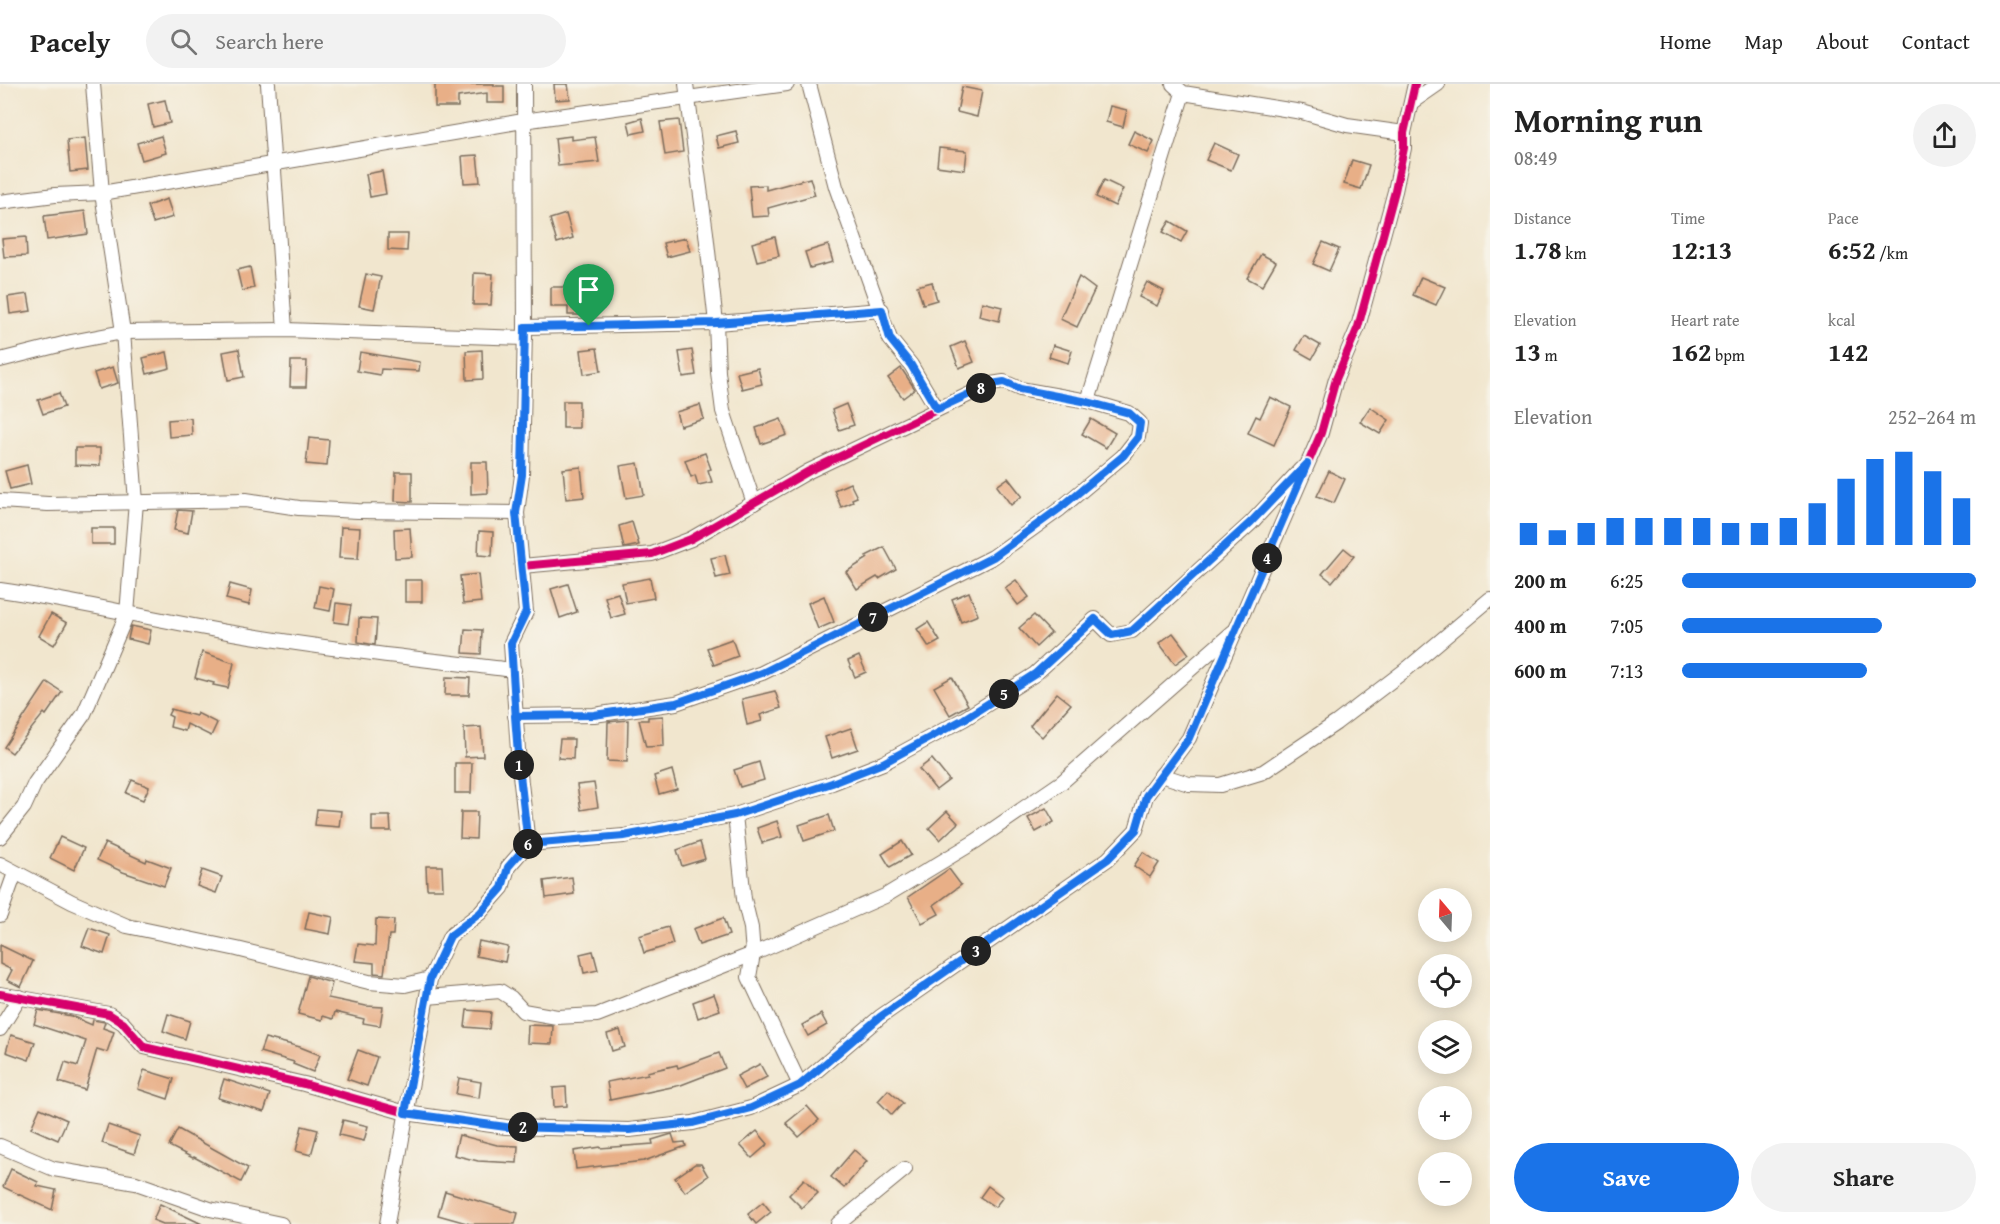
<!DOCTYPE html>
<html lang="en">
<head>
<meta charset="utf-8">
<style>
  :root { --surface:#fff; --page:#f2f2f2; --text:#222; --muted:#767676; --line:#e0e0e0; --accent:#1a73e8 }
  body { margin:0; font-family:"Gentium Book Plus",serif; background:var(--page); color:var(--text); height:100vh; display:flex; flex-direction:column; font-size:22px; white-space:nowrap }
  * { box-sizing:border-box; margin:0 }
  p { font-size:20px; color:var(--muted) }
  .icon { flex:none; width:33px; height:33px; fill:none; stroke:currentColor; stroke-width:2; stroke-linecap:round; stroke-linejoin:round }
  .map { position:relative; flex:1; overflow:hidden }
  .sheet { display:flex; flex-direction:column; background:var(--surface); width:510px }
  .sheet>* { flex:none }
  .needle { width:39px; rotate:341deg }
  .fabs { position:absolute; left:1418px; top:804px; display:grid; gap:12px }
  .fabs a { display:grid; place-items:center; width:54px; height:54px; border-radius:50%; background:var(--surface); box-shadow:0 3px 15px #0003; font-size:30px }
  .pin { position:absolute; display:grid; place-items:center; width:51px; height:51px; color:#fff; margin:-62px -26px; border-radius:50% 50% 50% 0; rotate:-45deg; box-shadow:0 0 6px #0007 }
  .pin .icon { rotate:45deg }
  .km { position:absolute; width:30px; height:30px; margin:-15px; border-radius:50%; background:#222; color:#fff; font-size:16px; line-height:30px; text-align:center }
  .round { display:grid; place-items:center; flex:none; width:63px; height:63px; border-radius:32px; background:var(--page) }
  .head { display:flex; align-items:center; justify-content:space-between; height:102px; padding:0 24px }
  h1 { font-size:33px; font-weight:700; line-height:45px }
  .stats { display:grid; grid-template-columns:repeat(3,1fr); gap:9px; height:102px; padding:6px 24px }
  .stats div { display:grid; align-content:center }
  .stats b { font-size:26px; font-weight:700 }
  .stats small { font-size:16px; font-weight:400 }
  .stats p { font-size:16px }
  .chart { height:168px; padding:12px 24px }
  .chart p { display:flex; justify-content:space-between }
  .chart svg { width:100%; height:108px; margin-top:6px; stroke:var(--accent); stroke-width:6 }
  .action { display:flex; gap:12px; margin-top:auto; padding:12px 24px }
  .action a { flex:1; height:69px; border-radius:36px; background:var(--accent); color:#fff; font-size:24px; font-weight:700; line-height:69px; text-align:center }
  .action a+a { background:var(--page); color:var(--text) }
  ul { padding:0 24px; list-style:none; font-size:20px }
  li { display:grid; grid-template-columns:96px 72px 1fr; align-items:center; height:45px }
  li i { height:15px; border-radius:8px; background:var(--accent) }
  header { display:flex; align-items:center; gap:36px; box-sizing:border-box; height:84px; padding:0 30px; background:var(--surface); border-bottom:2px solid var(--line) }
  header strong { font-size:28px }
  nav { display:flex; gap:33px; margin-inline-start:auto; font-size:21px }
  .search { width:420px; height:54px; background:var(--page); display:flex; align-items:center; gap:15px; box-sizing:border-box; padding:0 21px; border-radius:33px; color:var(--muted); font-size:22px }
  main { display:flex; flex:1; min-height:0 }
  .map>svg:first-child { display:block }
</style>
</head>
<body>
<header>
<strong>Pacely</strong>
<div class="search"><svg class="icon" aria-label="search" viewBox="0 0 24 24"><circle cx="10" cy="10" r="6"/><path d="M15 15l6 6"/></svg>Search here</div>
<nav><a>Home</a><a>Map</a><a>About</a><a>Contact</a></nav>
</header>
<main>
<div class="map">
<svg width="1490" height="1140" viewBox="0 0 1490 1140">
  <rect width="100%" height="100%" fill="#f7f3e8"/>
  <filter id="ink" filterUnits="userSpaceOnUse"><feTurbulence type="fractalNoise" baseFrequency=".0167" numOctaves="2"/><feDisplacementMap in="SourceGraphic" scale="12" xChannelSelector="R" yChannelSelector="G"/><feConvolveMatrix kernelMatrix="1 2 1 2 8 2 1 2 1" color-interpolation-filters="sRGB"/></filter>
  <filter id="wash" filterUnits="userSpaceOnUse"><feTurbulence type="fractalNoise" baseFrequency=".008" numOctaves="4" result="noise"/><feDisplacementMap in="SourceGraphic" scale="24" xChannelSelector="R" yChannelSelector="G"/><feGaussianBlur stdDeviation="1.35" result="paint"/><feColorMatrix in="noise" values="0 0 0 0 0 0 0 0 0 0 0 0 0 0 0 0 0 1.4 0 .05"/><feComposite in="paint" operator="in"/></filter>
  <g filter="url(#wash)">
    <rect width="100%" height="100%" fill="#f1e6ce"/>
    <g id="blocks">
      <g fill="#e8af87">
        <path d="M435,0H494V2H504V19H487V9L458,13V23H435Z"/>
        <path d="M554,0H568L570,15L555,16Z"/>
        <path d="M962,3L982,7L977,33L957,28Z"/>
        <path d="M165,16L170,39L153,43L148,20Z"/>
        <path d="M1110,22L1127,26L1123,43L1106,38Z"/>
        <path d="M642,34L645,47L631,50L628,38Z"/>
        <path d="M679,36L683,68L665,71L660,38Z"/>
        <path d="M736,47L739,59L719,64L716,52Z"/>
        <path d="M1134,47L1154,57L1148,69L1128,60Z"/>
        <path d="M161,52L166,69L142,76L137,59Z"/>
        <path d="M571,52V56L595,53L599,78L558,82L555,54Z"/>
        <path d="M85,54L88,86L70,88L67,56Z"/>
        <path d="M1214,59L1238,70L1231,86L1206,76Z"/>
        <path d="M939,64L967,67L965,86L937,82Z"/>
        <path d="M477,71L480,98L464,99L462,72Z"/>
        <path d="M1352,76L1369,81L1361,105L1344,100Z"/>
        <path d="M382,87L386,110L370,113L366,90Z"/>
        <path d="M810,94L815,111L768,124L769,132L752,133L749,102L766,101V106Z"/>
        <path d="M1104,96L1123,105L1115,122L1096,113Z"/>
        <path d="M167,115L173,133L153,139L147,122Z"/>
        <path d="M85,127L88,150L47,156L44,132Z"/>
        <path d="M566,130L573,154L557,159L550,135Z"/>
        <path d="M1170,137L1187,147L1181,158L1163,148Z"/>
        <path d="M388,150H408L407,167L388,166Z"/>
        <path d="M26,153L27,172L4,173L2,155Z"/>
        <path d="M775,153L779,172L757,177L752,159Z"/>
        <path d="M686,154L690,167L667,173L663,159Z"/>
        <path d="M1323,158L1339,165L1329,187L1313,180Z"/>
        <path d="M828,161L833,178L810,184L805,168Z"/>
        <path d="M1261,170L1276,178L1262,202L1247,194Z"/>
        <path d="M250,183L254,204L242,207L237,186Z"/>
        <path d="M474,189L493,190L491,221H473Z"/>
        <path d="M366,190L381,193L374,225L359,222Z"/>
        <path d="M1079,193L1095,205L1077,243L1060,235Z"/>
        <path d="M1421,193L1445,203L1436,221L1413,211Z"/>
        <path d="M932,198L937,216L923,220L917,202Z"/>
        <path d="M1147,198L1164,207L1157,222L1139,213Z"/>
        <path d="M551,203H593V223H586V231H568V223H551Z"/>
        <path d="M28,210L31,227L10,230L8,213Z"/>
        <path d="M982,218L1002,223L999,237L979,232Z"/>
        <path d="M1304,252L1320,261L1312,275L1296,266Z"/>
        <path d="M965,257L974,278L959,284L951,263Z"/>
        <path d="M1053,261L1072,267L1068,279L1049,273Z"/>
        <path d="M597,264L601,287L584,290L581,266Z"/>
        <path d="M239,265L244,293L228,296L223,268Z"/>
        <path d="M482,266L483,295L467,296L466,267Z"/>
        <path d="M692,266L696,291L683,293L679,268Z"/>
        <path d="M167,268L170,284L147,290L143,274Z"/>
        <path d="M360,268L420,278L419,287L381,285L380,291L357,287Z"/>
        <path d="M291,277H307L306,303H290Z"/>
        <path d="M113,283L118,299L99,305L94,289Z"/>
        <path d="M758,284L762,300L742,305L737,289Z"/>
        <path d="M901,284L915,305L903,314L888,294Z"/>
        <path d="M59,309L64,323L43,330L38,316Z"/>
        <path d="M1270,313L1291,323L1274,361L1248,349L1256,332L1260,334Z"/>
        <rect x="563" y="317" width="16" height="27"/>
        <path d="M846,320L854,341L839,346L832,326Z"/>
        <path d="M700,321L704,335L680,342L676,328Z"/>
        <path d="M1370,323L1389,336L1380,350L1360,338Z"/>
        <path d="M191,334L192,351L169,353L168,336Z"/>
        <path d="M781,335L787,351L761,360L756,344Z"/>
        <path d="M1091,335L1115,349L1106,364L1082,350Z"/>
        <path d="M309,354L329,356L327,382L306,380Z"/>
        <path d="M75,364H100V382L75,381Z"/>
        <path d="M705,369L711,385L708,386L712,398L698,401L695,391L691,393L685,376Z"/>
        <path d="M471,378H487L488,409L471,410Z"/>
        <path d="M638,379L644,411L626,414L620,382Z"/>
        <path d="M27,381L31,400L10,405L5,387Z"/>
        <path d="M581,383L584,413L566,415L563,385Z"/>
        <path d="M1329,387L1345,395L1334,419L1317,412Z"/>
        <path d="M396,388H412V418L395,417Z"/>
        <path d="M1008,394L1022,412L1011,421L997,402Z"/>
        <path d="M850,399L857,413L852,415L853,418L841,423L834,406Z"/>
        <path d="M178,426L192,427L188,449L174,446Z"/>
        <path d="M632,438L639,461L624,464L619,442Z"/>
        <path d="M341,443L360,444L358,475L339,474Z"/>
        <rect x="91" y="444" width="23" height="16"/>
        <path d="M410,444L412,473L395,474L394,445Z"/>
        <path d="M479,447L493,448L492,472L478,471Z"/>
        <path d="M884,463L896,485L879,495L877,493L857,505L846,488L868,474L866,472Z"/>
        <path d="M1344,464L1354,472L1332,498L1322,490Z"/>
        <path d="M725,471L730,491L716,494L711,474Z"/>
        <path d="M478,490L481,518L463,520L460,492Z"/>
        <path d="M650,494L654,514L626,519L622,499Z"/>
        <rect x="405" y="496" width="17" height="22"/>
        <path d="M1016,496L1029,513L1018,521L1005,504Z"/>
        <path d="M230,500L252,506L249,521L226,515Z"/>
        <path d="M568,500L577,528L560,534L551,505Z"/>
        <path d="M319,502L334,505L330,527L315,524Z"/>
        <path d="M969,508L978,531L961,538L952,515Z"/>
        <path d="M618,509L625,530L611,534L605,513Z"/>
        <path d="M824,512L834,538L818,545L808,519Z"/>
        <path d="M336,519L351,521L348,540L334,538Z"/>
        <path d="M51,530L67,539L54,561L39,552Z"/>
        <path d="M1034,531L1051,549L1036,563L1019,544Z"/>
        <path d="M359,534L377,535L375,561L358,558Z"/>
        <path d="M928,538L940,557L929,563L917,545Z"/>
        <path d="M131,542L151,546L148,560L128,555Z"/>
        <path d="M465,545L482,546L481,570L463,569Z"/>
        <path d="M1173,549L1189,570L1175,580L1159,559Z"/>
        <path d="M732,555L738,572L714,581L707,564Z"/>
        <path d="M202,568L234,579L228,604L213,601L214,599L195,594Z"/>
        <path d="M859,572L866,588L855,593L848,577Z"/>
        <path d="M446,593L470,594L469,611H445Z"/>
        <path d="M952,593L968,621L950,631L934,603Z"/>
        <path d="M47,598L62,608L46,631L44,629L12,669L4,663Z"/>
        <path d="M775,607L781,624L760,631L762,637L747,641L742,615Z"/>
        <path d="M1057,609L1071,620L1042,653L1030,642Z"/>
        <path d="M171,625L196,632L197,629L217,639L211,652L187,640L185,647L170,643L172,633L168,631Z"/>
        <path d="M663,632L664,662L646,663L639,636H648V633Z"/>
        <path d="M628,636L627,678L607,677L608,638Z"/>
        <path d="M481,643L483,672L465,673L464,644Z"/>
        <path d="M851,644L858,665L832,674L825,653Z"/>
        <path d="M560,655H574L573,675L558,674Z"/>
        <path d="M932,675L949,696L936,706L919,685Z"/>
        <path d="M759,678L764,696L740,703L734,686Z"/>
        <path d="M455,679H472L471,709H455Z"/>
        <path d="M672,686L677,705L659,710L654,692Z"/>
        <path d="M132,696L149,703L143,716L126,709Z"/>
        <path d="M594,699L598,723L581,726L577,701Z"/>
        <path d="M1046,724L1054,738L1036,748L1028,734Z"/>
        <path d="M317,725L341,727L339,743L315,741Z"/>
        <path d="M947,727L958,739L940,756L929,744Z"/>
        <path d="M461,728H477L476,755L460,754Z"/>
        <path d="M829,731L834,747L804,757L799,741Z"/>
        <path d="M372,732H390L391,747H372Z"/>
        <path d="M777,737L782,753L762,759L757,744Z"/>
        <path d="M60,753L84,764L74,786L50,774Z"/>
        <path d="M902,757L911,771L890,783L882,770Z"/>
        <path d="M700,758L705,775L682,782L677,766Z"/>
        <path d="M105,759L146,778L147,775L171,784L164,802L123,788L97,776Z"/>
        <path d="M1143,768L1159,779L1150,793L1134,782Z"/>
        <path d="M426,782H442L443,805H427Z"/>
        <path d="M949,785L961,801L934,821L939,830L922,839L908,813Z"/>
        <path d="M202,786L222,793L216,809L197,802Z"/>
        <path d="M572,793L574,810L546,814L544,797Z"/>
        <path d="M309,828L333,833L330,850L305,845Z"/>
        <path d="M723,834L729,851L699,861L693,845Z"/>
        <path d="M376,835L394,836L393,851H389L384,890L374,889V879L355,877L358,860L375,862Z"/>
        <path d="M668,843L673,860L644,869L639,852Z"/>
        <path d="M89,844L110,851L104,870L82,862Z"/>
        <path d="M479,857L508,863L505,878L476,872Z"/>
        <path d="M0,861L33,877L21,903L7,896L12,886L0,880Z"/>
        <path d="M593,867L598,886L584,889L580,870Z"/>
        <path d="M308,892L332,899L328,914L366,922L383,923L380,942L363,939L364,935L335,928L333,935L323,932L322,936L298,930Z"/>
        <path d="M714,910L720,926L698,934L693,918Z"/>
        <path d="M38,926L71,932L92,941L93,936L105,938L103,944L114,948L107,968L97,965L85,1006L59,998L65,978L78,982L86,957L34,940Z"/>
        <path d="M467,926L491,928L489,945L465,943Z"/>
        <path d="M168,930L190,937L185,955L163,947Z"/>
        <path d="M821,930L827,941L808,952L802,941Z"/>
        <path d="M528,941L553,942L552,960L527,959Z"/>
        <path d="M620,946L625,963L612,967L607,950Z"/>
        <path d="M11,951L35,958L29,976L6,968Z"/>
        <path d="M265,954L300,963L320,971L313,988L293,980L294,978L260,968Z"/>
        <path d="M358,966L377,973L367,1002L347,995Z"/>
        <path d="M719,969L725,984L681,1001L610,1016L607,998L648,990L647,988L677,981L678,984Z"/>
        <path d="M760,980L767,993L744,1005L737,992Z"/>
        <path d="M144,986L174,995L168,1015L138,1005Z"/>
        <path d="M459,994L481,998L479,1014L456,1010Z"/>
        <path d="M224,995L270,1010L264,1028L218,1014Z"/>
        <path d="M566,1003L567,1022L554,1023L553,1004Z"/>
        <path d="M888,1006L903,1019L892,1031L878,1017Z"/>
        <path d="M807,1022L819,1036L799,1053L786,1039Z"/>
        <path d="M40,1024L67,1036L58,1056L31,1044Z"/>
        <path d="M343,1036L368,1042L364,1057L339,1051Z"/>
        <path d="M108,1041L140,1052L134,1070L102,1059Z"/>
        <path d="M302,1042L318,1046L311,1071L296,1067Z"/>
        <path d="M178,1045L248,1084L241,1098L194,1073L193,1074L169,1062Z"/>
        <path d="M757,1047L768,1060L752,1074L740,1061Z"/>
        <path d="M672,1050L675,1059L685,1058L686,1062L644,1077L576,1085L574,1067L600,1063V1064L653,1060L652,1056Z"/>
        <path d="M459,1051L497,1061L518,1062L517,1079L478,1077L454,1071Z"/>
        <path d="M854,1066L867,1077L844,1104L831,1093Z"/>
        <path d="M695,1080H701L708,1092L685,1108L675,1094Z"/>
        <path d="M11,1085L38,1098L37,1102L56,1106L52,1126L3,1103Z"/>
        <path d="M804,1095L818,1109L802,1124L789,1111Z"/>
        <path d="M988,1102L1003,1113L995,1123L980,1113Z"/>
        <path d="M445,1107L518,1129L515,1140H470L438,1131Z"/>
        <path d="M763,1118L771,1128L756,1140L748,1130Z"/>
        <path d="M160,1120L202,1140H163L153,1136Z"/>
      </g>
    </g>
  </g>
  <g filter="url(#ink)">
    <use href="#blocks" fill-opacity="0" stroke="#7b6c5c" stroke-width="1.5"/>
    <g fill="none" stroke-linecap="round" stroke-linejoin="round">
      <defs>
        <g id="minor">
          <path d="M268,0L285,246"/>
          <path d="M686,0L706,149L716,239L718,288L723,327L754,419"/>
          <path d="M809,0L836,103L890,255L911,281L937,325"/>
          <path d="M1173,0L1183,9L1302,28L1347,41L1404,49"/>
          <path d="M1412,18L1438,0"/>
          <path d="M0,118L55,111L102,109L523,37L787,0"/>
          <path d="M525,243L716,239L882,226"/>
          <path d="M0,276L71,258L123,248L285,246L525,254"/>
          <path d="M1088,317L1183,9"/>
          <path d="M0,417L48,420L246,416L299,424L358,427L517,429"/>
          <path d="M0,506C78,517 155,536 233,549C326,565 421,575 514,586"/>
          <path d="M515,632L594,631L676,619L762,589L993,473L1060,425L1123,372L1138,353L1140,339L1129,329L1088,317L1020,305L1004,298L991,300L809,387L691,455L652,470L522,482"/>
          <path d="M1161,691L1189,700L1220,701L1263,688L1336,639L1408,584L1490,515"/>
          <path d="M735,731L744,815L751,844L753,870L749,893L800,1001"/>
          <path d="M0,753L24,723L35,699L84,630L127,530L136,418L123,248L102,109L93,0"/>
          <path d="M528,760L624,752L735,731L832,699L883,679L964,635L1035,590L1095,535L1111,551L1132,547L1251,439L1301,385"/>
          <path d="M0,780L72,818L127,842L237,865L369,898L405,901L430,895"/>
          <path d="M0,831L15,789"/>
          <path d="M0,910L109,930L123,939L144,963L304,1000L406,1029L506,1043L629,1046L693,1039L751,1024L800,1001L880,933L1108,775L1136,746L1146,712L1189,654L1321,349L1336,295L1358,243L1395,107L1404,64V49L1415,0"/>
          <path d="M427,913L500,907L511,914L523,927L557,933L597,931L753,870L885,812L976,757L1062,698L1233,548"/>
          <path d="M0,945L20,913"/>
          <path d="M0,1062L54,1085L136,1099L210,1125L281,1140"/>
          <path d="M387,1140L430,895L450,852L480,829L502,804L508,783L528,760L519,682L511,559L526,528L517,429L522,391L525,243L524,0"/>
          <path d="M838,1140L905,1085"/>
        </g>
      </defs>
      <use href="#minor" stroke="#7b6c5c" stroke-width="16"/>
      <use href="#minor" stroke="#fff" stroke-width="14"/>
      <defs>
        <g id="cycleway">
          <path d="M515,632L594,631L676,619L762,589L993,473L1060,425L1123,372L1138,353L1140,339L1129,329L1088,317L1020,305L1004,298L991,300L809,387L691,455L652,470L522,482"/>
          <path d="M0,910L109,930L123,939L144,963L304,1000L406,1029L506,1043L629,1046L693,1039L751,1024L800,1001L880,933L1108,775L1136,746L1146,712L1189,654L1321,349L1336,295L1358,243L1395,107L1404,64V49L1415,0"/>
        </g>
      </defs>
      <use href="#cycleway" stroke="#f7f3e8" stroke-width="11"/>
      <use href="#cycleway" stroke="#d6006c" stroke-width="8"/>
    </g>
  </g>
  <g fill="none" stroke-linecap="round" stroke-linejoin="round" filter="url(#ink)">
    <defs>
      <path id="route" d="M589,242L525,243L522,391L516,429L526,528L511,559L519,682L528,760L508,783L502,804L480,829L450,852L430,895L405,1029L506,1043L629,1046L693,1039L751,1024L800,1001L880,933L1108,775L1136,746L1146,712L1189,654L1307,380L1251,438L1132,547L1112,551L1095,535L1035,590L964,635L883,679L832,699L735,731L624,752L528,760L519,682L515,632L594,631L676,619L762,589L993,473L1060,424L1123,372L1138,353L1140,339L1129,329L1088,318L1020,305L1004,298L991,300L937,325L911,281L890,255L882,226L716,239L589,242"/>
    </defs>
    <use href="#route" stroke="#fff" stroke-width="12"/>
    <use href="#route" stroke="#1a73e8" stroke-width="8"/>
  </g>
</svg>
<div class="fabs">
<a><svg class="needle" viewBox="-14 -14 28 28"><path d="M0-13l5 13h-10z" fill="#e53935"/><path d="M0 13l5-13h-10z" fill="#767676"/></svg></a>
<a><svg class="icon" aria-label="locate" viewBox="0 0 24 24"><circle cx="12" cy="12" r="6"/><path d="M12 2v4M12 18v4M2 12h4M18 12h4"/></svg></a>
<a><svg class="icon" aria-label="layers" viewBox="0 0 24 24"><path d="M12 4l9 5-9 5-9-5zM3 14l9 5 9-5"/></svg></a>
<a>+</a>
<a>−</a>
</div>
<div class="pin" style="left:589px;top:242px;background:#1e9e55"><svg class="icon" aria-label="arrive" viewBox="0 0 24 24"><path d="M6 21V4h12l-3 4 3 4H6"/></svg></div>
<b class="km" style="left:519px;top:681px">1</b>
<b class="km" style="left:523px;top:1043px">2</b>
<b class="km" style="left:976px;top:867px">3</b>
<b class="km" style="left:1267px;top:474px">4</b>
<b class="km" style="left:1004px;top:610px">5</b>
<b class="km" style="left:528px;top:760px">6</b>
<b class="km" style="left:873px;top:533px">7</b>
<b class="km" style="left:981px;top:304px">8</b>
</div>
<section class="sheet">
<div class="head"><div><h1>Morning run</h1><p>08:49</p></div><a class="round"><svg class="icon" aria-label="share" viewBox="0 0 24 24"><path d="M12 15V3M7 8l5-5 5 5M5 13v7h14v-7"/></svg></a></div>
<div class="stats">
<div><p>Distance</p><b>1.78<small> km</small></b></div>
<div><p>Time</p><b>12:13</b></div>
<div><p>Pace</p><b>6:52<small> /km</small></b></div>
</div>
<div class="stats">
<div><p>Elevation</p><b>13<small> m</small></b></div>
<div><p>Heart rate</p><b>162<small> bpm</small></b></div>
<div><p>kcal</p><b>142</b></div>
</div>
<div class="chart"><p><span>Elevation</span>252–264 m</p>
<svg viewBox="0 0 160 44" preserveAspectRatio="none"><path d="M5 44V35M15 44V38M25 44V35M35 44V33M45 44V33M55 44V33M65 44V33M75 44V35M85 44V35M95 44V33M105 44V27M115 44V17M125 44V9M135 44V6M145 44V14M155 44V25"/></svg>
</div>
<ul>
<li><b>200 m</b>6:25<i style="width:100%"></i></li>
<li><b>400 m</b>7:05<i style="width:68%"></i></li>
<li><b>600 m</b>7:13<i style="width:63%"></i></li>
</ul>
<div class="action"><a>Save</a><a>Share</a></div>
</section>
</main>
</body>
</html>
